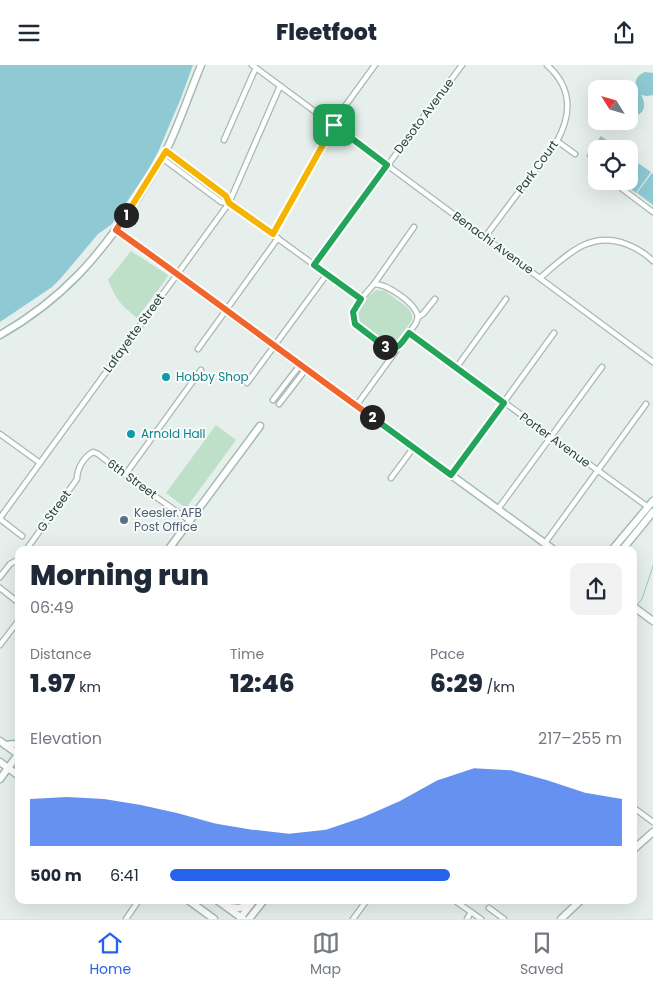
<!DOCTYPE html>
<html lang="en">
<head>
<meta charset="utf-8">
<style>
  :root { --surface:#fff; --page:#f2f2f3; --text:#1f2937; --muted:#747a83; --line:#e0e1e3; --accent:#2563eb }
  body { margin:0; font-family:Poppins,sans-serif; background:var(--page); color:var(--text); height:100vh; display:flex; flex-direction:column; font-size:19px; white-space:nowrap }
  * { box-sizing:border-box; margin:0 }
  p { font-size:16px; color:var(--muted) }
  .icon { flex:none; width:28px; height:28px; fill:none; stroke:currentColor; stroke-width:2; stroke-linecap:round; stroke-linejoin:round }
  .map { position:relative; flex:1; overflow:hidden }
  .panel { position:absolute; left:15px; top:481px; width:622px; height:358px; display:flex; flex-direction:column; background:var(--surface); border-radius:10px; box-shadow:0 5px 20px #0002 }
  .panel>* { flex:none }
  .needle { width:32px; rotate:307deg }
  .fabs { position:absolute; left:588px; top:15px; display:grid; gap:10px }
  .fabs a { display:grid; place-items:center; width:50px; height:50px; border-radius:10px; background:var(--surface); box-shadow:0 5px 20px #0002; font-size:25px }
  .pin { position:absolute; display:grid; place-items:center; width:42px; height:42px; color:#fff; margin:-21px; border-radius:10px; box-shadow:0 2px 8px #0006 }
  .km { position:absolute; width:25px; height:25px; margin:-12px; border-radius:50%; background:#222; color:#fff; font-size:14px; line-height:25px; text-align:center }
  .round { display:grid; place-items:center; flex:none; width:52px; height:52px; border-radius:10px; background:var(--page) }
  .headline { display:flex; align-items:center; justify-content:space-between; height:85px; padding:0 15px }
  h1 { font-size:28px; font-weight:800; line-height:38px }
  .metrics { display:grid; grid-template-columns:repeat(3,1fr); gap:8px; height:85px; padding:5px 15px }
  .metrics div { display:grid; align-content:center }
  .metrics b { font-size:25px; font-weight:800 }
  .metrics small { font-size:14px; font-weight:400 }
  .metrics p { font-size:14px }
  .chart { height:140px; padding:10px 15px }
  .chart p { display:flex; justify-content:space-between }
  .chart svg { width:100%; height:90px; margin-top:5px; fill:var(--accent); opacity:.7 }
  ul { padding:0 15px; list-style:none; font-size:16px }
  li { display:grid; grid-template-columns:80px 60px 1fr; align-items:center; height:38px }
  li i { height:12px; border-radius:6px; background:var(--accent) }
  header { display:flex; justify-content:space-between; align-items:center; height:65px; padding:0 15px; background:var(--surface); font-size:22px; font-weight:800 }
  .menu { display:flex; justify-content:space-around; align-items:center; height:70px; border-top:1px solid var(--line); background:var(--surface); font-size:14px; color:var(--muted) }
  .menu a { display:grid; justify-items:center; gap:2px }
  .menu .selected { color:var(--accent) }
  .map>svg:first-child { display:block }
</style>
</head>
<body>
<header><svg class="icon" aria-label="menu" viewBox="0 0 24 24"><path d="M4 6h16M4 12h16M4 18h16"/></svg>Fleetfoot<svg class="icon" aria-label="share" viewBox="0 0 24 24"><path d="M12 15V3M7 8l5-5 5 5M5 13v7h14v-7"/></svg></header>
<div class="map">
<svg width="653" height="854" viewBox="0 0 653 854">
  <rect width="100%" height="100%" fill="#e6efeb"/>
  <g fill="#bfe0c8">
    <path d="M131,186L168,210L164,217L137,253C120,239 117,236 108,215Z"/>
    <path d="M376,225L385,226L408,243L412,249V255L399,274L394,278H385L360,259L357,252L358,244L370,230Z"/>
    <path d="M216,360L236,375L186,443L166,428Z"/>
  </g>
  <g fill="#8ec9d4">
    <path d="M0,0H193L181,33L158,87L149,104L112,159L98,169L61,213L52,222L0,257Z"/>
    <path d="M645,7L653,8V30L647,31L641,30C648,42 643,52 629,51V27L638,28C633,19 635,11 645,7Z"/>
    <path d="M601,71L617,83L616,84H596V99L586,91Z"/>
    <path d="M635,96L651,107L636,128L620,116H629V104Z"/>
    <path d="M652,108L653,109V140L637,128Z"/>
  </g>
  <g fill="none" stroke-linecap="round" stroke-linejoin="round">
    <path stroke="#8ec9d4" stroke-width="1" d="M637,540L642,534L653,501"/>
    <defs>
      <g id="street">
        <path d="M252,0L653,297"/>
        <path d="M332,59L375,0"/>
        <path d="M224,75L253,9L256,3"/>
        <path d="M557,76L575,89"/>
        <path d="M166,86L226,131L229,138"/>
        <path d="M162,93L221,137L229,138L361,234"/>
        <path d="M621,123L653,147"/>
        <path d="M273,169L334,60"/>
        <path d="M485,172L557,76C572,49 572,22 547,0"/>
        <path d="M314,200L462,0"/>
        <path d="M540,213C566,191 589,165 626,179C637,183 645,188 653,196"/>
        <path d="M374,219C387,219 416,238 418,252"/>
        <path d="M409,268L648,442"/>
        <path d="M399,282L392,284L386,283L360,263L355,259L354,254L353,247L361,234L374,219L414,162"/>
        <path d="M198,284L278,173"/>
        <path d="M456,303L506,234"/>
        <path d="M247,318L327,209"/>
        <path d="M273,335L300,300"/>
        <path d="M279,339L306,304"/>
        <path d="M356,341L409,268L416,258L418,252L423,249L435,234"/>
        <path d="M0,369L40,398"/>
        <path d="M125,410L201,305"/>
        <path d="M451,410L554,268"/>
        <path d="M391,413L414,382"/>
        <path d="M498,444L602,302"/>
        <path d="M0,453L229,138L280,21"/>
        <path d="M0,454L22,471"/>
        <path d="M545,478L646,339"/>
        <path d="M26,485L77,414C77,403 84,392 93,387L98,389L125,410L190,456"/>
        <path d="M0,512L10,499L19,494"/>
        <path d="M0,523L19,538"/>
        <path d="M0,580L19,555"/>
        <path d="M634,743L653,757"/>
        <path d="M454,835L481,854"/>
        <path d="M489,843L504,854"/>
        <path d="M126,854L139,835"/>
        <path d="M353,854L367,835"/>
        <path d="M467,854L471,847"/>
      </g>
      <g id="secondary">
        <path d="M116,165L177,209L274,281L554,485"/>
        <path d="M0,270C63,234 100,191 139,131C147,117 157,103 165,88C179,60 189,29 201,0"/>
        <path d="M168,485L260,361"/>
        <path d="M612,485L653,436"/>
        <path d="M622,485L653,447"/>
        <path d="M634,542L653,556"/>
        <path d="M0,676L19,690"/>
        <path d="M5,680L15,679L19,678"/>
        <path d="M0,697L19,711"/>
        <path d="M0,714L19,688"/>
        <path d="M634,784L653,767"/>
        <path d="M188,835L214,854"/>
        <path d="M217,835L243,854"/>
        <path d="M229,842L239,843L250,840"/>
        <path d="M241,852L254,835"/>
        <path d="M249,854L264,835"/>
        <path d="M561,854L581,835"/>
      </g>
    </defs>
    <use href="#street" stroke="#a8b8b2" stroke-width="7"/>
    <use href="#secondary" stroke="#a4bbb3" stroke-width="9"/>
    <use href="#street" stroke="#fff" stroke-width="4.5"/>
    <use href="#secondary" stroke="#fff" stroke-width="6"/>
  </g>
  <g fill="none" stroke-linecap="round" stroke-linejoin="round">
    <defs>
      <path id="split-1" d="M126,150L166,86L226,131L229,138L273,169L334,60"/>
      <path id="split-2" d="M126,150L116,165C202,226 286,290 372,352"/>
      <path id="split-3" d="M372,352L451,410L504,338L409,268C401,278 399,286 385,282"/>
      <path id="split-4" d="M334,60L387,100L314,200L361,234L353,247L355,259L385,282"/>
    </defs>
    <use href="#split-1" stroke="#fff" stroke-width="10"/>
    <use href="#split-2" stroke="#fff" stroke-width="10"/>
    <use href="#split-3" stroke="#fff" stroke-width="10"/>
    <use href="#split-4" stroke="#fff" stroke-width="10"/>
    <use href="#split-1" stroke="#f5b400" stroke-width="6"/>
    <use href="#split-2" stroke="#f0652b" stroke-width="6"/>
    <use href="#split-3" stroke="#22a559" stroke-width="6"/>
    <use href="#split-4" stroke="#22a559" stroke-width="6"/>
  </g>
  <g fill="#0f9aa8" stroke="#f7fbf9" stroke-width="2">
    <circle cx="166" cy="312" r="5"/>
    <circle cx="131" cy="369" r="5"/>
  </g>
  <circle fill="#5c6f8a" stroke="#f7fbf9" stroke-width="2" cx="124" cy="455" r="5"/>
  <g text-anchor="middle" stroke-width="4" stroke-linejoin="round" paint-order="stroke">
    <g font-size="12" fill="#24423a" stroke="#f7fbf9">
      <text transform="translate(424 51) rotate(-53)" y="4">Desoto Avenue</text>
      <text transform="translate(537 102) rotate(-54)" y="4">Park Court</text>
      <text transform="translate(493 178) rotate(36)" y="4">Benachi Avenue</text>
      <text transform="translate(134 268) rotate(-54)" y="4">Lafayette Street</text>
      <text transform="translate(555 375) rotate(36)" y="4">Porter Avenue</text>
      <text transform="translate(132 414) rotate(36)" y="4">6th Street</text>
      <text transform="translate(54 446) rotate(-54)" y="4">G Street</text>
    </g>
    <g font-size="12" fill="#0d838f" stroke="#f7fbf9" text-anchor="start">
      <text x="176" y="316">Hobby Shop</text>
      <text x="141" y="373">Arnold Hall</text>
    </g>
    <g font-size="12" fill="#4e5e75" stroke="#f7fbf9" text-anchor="start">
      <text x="134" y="452">Keesler AFB<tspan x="134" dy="14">Post Office</tspan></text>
    </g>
  </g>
</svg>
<div class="fabs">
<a><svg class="needle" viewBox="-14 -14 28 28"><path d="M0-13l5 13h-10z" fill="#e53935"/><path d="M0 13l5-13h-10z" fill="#747a83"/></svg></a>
<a><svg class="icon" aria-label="locate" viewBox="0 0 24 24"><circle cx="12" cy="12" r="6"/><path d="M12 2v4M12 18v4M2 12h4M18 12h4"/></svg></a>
</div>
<div class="pin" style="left:334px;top:60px;background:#1e9e55"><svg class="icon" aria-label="arrive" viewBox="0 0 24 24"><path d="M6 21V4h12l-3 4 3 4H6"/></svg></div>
<b class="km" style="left:126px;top:150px">1</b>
<b class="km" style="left:372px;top:352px">2</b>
<b class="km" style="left:385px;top:282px">3</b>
<section class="panel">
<div class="headline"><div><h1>Morning run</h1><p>06:49</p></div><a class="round"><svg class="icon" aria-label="share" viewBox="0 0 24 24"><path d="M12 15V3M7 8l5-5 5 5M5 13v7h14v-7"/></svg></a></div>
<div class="metrics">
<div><p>Distance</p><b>1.97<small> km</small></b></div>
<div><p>Time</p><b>12:46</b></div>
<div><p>Pace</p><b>6:29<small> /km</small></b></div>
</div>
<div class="chart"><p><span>Elevation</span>217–255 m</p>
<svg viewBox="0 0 160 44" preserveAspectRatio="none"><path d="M0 44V21L10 20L20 21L30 24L40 28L50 33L60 36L70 38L80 36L90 30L100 22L110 12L120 6L130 7L140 12L150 18L160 21V44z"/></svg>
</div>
<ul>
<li><b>500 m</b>6:41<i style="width:62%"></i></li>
</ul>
</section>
</div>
<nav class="menu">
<a class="selected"><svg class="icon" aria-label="home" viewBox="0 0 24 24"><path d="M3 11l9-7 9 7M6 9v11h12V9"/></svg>Home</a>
<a><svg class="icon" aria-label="map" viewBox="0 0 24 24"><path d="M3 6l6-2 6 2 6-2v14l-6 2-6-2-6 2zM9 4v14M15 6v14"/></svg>Map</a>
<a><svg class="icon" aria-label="saved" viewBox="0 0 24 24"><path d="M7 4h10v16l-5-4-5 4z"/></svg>Saved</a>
</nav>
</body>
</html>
